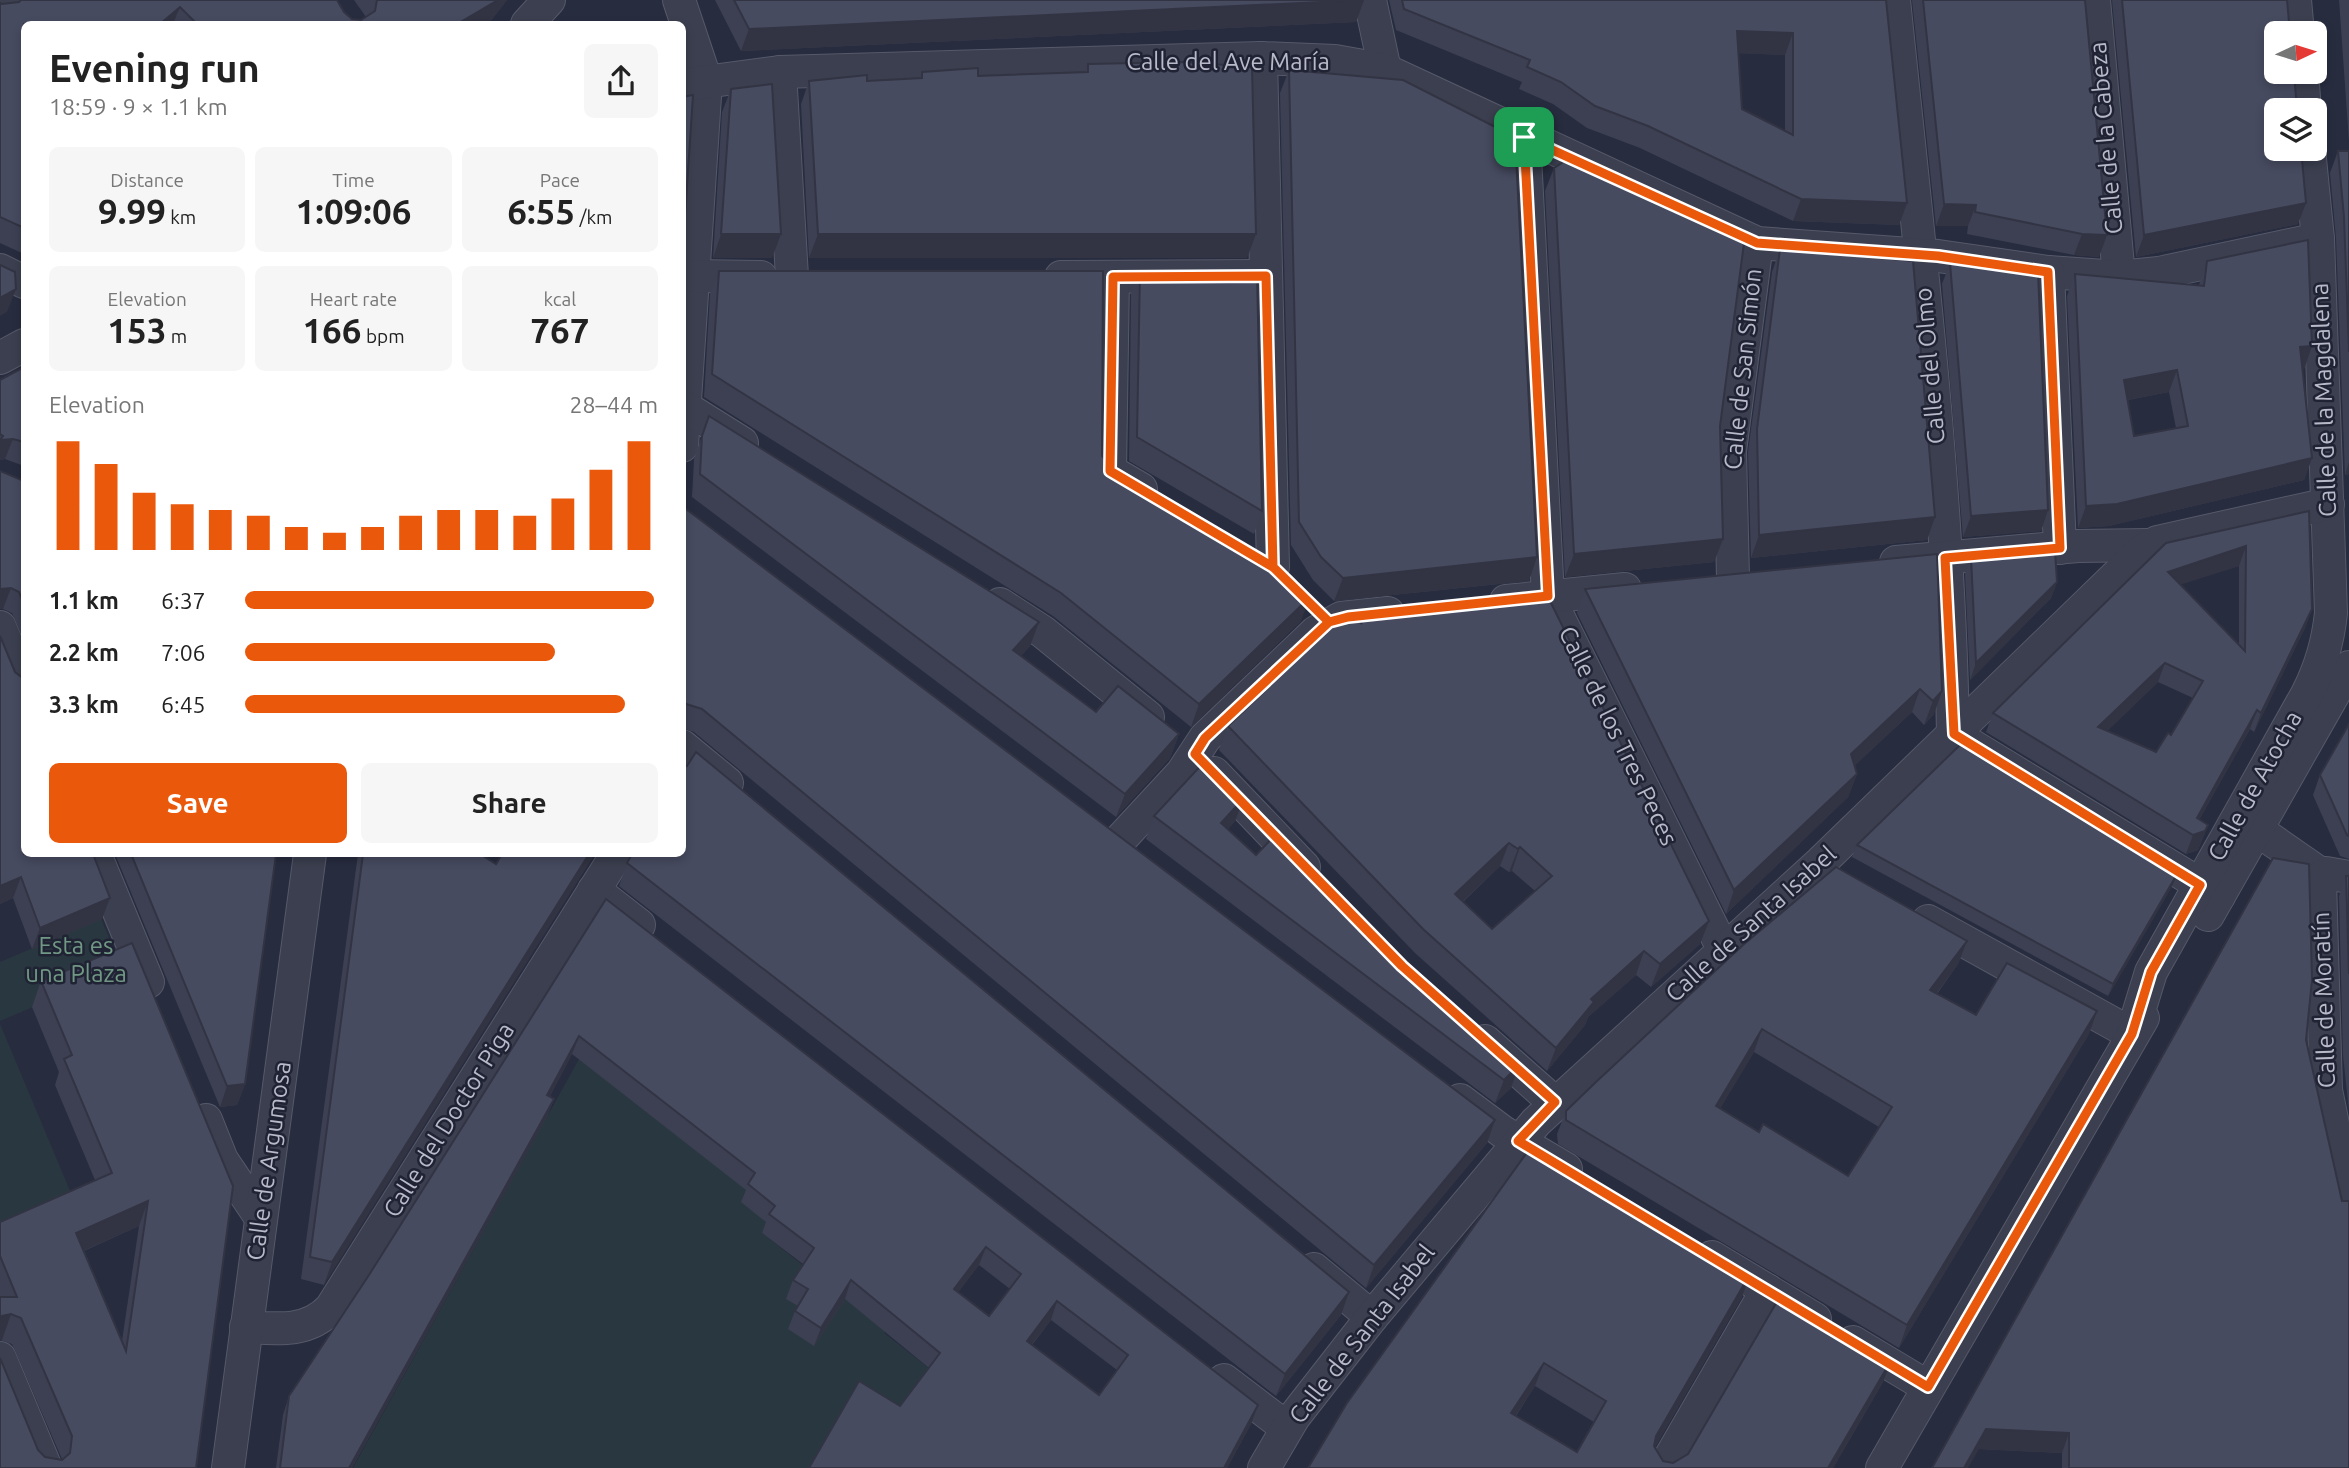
<!DOCTYPE html>
<html lang="en">
<head>
<meta charset="utf-8">
<style>
  :root { --surface:#fff; --page:#f6f6f6; --text:#222; --muted:#767676; --accent:#ea580c }
  body { margin:0; font-family:Ubuntu,sans-serif; background:var(--page); color:var(--text); height:100vh; display:flex; flex-direction:column; font-size:26px; white-space:nowrap }
  * { box-sizing:border-box; margin:0 }
  p { font-size:23px; color:var(--muted) }
  .icon { flex:none; width:38px; height:38px; fill:none; stroke:currentColor; stroke-width:2; stroke-linecap:round; stroke-linejoin:round }
  .map { position:relative; flex:1; overflow:hidden }
  .sheet { position:absolute; left:21px; top:21px; width:665px; height:836px; display:flex; flex-direction:column; background:var(--surface); border-radius:10px; box-shadow:0 4px 10px #0003 }
  .sheet>* { flex:none }
  .needle { width:46px; rotate:86deg }
  .buttons { position:absolute; left:2264px; top:21px; display:grid; gap:14px }
  .buttons a { display:grid; place-items:center; width:63px; height:63px; border-radius:10px; background:var(--surface); box-shadow:0 4px 10px #0003; font-size:35px }
  .pin { position:absolute; display:grid; place-items:center; width:60px; height:60px; color:#fff; margin:-30px; border-radius:14px; box-shadow:0 4px 10px #0006 }
  .round { display:grid; place-items:center; flex:none; width:74px; height:74px; border-radius:10px; background:var(--page) }
  .head { display:flex; align-items:center; justify-content:space-between; height:119px; padding:0 28px }
  h1 { font-size:38px; font-weight:600; line-height:52px }
  .metrics { display:grid; grid-template-columns:repeat(3,1fr); gap:10px; height:119px; padding:7px 28px }
  .metrics div { display:grid; align-content:center; border-radius:10px; background:var(--page); text-align:center }
  .metrics b { font-size:35px; font-weight:600 }
  .metrics small { font-size:19px; font-weight:400 }
  .metrics p { font-size:19px }
  .chart { height:196px; padding:14px 28px }
  .chart p { display:flex; justify-content:space-between }
  .chart svg { width:100%; height:126px; margin-top:7px; stroke:var(--accent); stroke-width:6 }
  .button { display:flex; gap:14px; margin-top:auto; padding:14px 28px }
  .button a { flex:1; height:80px; border-radius:10px; background:var(--accent); color:#fff; font-size:28px; font-weight:600; line-height:80px; text-align:center }
  .button a+a { background:var(--page); color:var(--text) }
  ul { padding:0 28px; list-style:none; font-size:23px }
  li { display:grid; grid-template-columns:112px 84px 1fr; align-items:center; height:52px }
  li i { height:18px; border-radius:9px; background:var(--accent) }
  .map>svg:first-child { display:block }
</style>
</head>
<body>
<div class="map">
<svg width="2349" height="1468" viewBox="0 0 2349 1468">
  <rect width="100%" height="100%" fill="#272c3f"/>
  <g fill="#293840">
    <path d="M101,919L122,969L0,1021V962Z"/>
    <path d="M0,1024L78,1210L0,1243Z"/>
    <path d="M579,1059L748,1191L768,1224L762,1233L886,1331L884,1333L930,1369L885,1435L813,1468H353Z"/>
  </g>
  <g fill="none" stroke-linecap="round" stroke-linejoin="round">
    <defs>
      <g id="minor">
        <path d="M679,0L706,81L682,446"/>
        <path d="M1370,0L1385,70"/>
        <path d="M1894,0C1919,244 1949,489 1953,734L2219,896"/>
        <path d="M2094,0L2119,277"/>
        <path d="M2295,0L2298,33"/>
        <path d="M0,9L11,0"/>
        <path d="M527,24L549,0"/>
        <path d="M1261,58L1273,567"/>
        <path d="M780,72L792,277"/>
        <path d="M2302,72L2305,110"/>
        <path d="M682,85L780,72L1261,58L1335,61L1385,70L1757,243L1938,256L2048,272L2119,277L2159,273L2318,239"/>
        <path d="M1524,137L1548,596L1723,949"/>
        <path d="M0,270L24,282"/>
        <path d="M2048,272L2060,548"/>
        <path d="M694,276L761,277"/>
        <path d="M1061,277L1266,276"/>
        <path d="M1113,277L1110,471L1141,489"/>
        <path d="M0,358L24,345"/>
        <path d="M686,408L742,443"/>
        <path d="M1896,562L2078,546L2149,545"/>
        <path d="M1733,578L1730,451L1757,243"/>
        <path d="M1506,601L1625,589"/>
        <path d="M1000,604L1043,632L1148,717"/>
        <path d="M0,627L24,685"/>
        <path d="M682,746L727,783"/>
        <path d="M1214,773L1304,867"/>
        <path d="M2256,829L2322,875"/>
        <path d="M1119,841L1182,773L1205,738L1316,632L1341,618L1388,613"/>
        <path d="M95,854L148,982"/>
        <path d="M2349,877L2326,873L2320,880L2326,1090L2349,1203"/>
        <path d="M594,890L639,925"/>
        <path d="M2208,915L2349,667"/>
        <path d="M1928,921L2132,1034"/>
        <path d="M2132,1034L2151,972L2307,694C2321,667 2328,642 2331,613L2318,239L2309,149"/>
        <path d="M1485,1041L1555,1103"/>
        <path d="M1460,1100L1503,1132L1566,1169"/>
        <path d="M206,1120L222,1160L261,1218"/>
        <path d="M1712,1257L1815,1319"/>
        <path d="M1314,1269L1372,1317"/>
        <path d="M246,1327C277,1329 308,1333 331,1308L617,854"/>
        <path d="M1853,1342L1928,1387"/>
        <path d="M0,1358L46,1468"/>
        <path d="M1224,1380L1287,1428"/>
        <path d="M228,1468L310,854"/>
        <path d="M1264,1468L1294,1417L1372,1317L1536,1122L1821,862L2142,551L2157,542L2328,504"/>
        <path d="M1664,1468L1767,1290"/>
        <path d="M1882,1468L2143,1018"/>
      </g>
    </defs>
    <use href="#minor" stroke="#565969" stroke-width="34"/>
    <use href="#minor" stroke="#3b3f4f" stroke-width="32"/>
  </g>
  <g fill="#3d4053" fill-rule="evenodd">
    <path d="M354,0H507L489,23L487,24H24V254L0,243V3L2,4L19,2L344,12L352,19L361,20L366,17Z"/>
    <path d="M715,0H1364L1356,22L741,51Z"/>
    <path d="M1389,0H1886L1907,203L1899,225L1793,221L1640,148L1587,128L1553,104L1519,89L1522,82L1396,30ZM1738,53L1785,55V131L1742,109Z"/>
    <path d="M1912,0H2085L2099,257L2074,255L1967,234L1968,226H1936Z"/>
    <path d="M2112,0H2287L2298,224L2136,257Z"/>
    <path d="M2339,0H2349V142Z"/>
    <path d="M1088,64L1247,258H809L801,104L809,81H867L920,78L922,72L978,76L1085,72Z"/>
    <path d="M1289,70L1529,581L1334,601L1313,580L1291,545L1280,93Z"/>
    <path d="M731,89L772,258H713L722,112Z"/>
    <path d="M2338,151H2349V474L2345,475L2336,238L2330,173Z"/>
    <path d="M1554,168L1720,426L1714,562L1565,577L1545,191Z"/>
    <path d="M1780,249L1935,517L1927,540L1751,558L1748,452L1772,272Z"/>
    <path d="M2207,261L2312,346L2304,369H2302L2312,458L2304,480L2109,526L2078,528L2067,296L2075,274L2199,285ZM2169,392L2176,428L2134,436L2128,400Z"/>
    <path d="M1950,263L2048,510L2041,531L1963,537L1942,284Z"/>
    <path d="M719,271L1102,456L1109,464L1301,621L1191,727L1053,616L704,397L710,294Z"/>
    <path d="M1140,271L1262,511L1254,534L1129,461L1131,294Z"/>
    <path d="M24,367V466L5,459L0,460V380Z"/>
    <path d="M709,416L1039,622L1030,646L1021,656L1096,712L1179,734L1170,758L1116,817L692,497L694,459Z"/>
    <path d="M0,471L24,481V641L12,613L3,609H0Z"/>
    <path d="M682,506L1495,1120L1487,1143L1366,1288L694,732L682,728Z"/>
    <path d="M2309,511L2312,609L2305,628L2254,732L2250,729L2199,820L2208,825L2198,850L2186,854L1986,732L1993,713L2166,543ZM2239,566V644L2180,584ZM2158,682L2193,698L2171,735L2156,752L2107,731Z"/>
    <path d="M1937,554L1934,714L1924,725L1912,712L1854,766L1857,774L1848,797L1726,914L1577,613L1585,590Z"/>
    <path d="M1971,557L2057,582L2051,598L1970,680L1965,574Z"/>
    <path d="M1355,612L1700,944L1651,987L1636,975L1588,1017L1585,1025L1547,1071L1415,953L1219,750L1228,726L1354,618ZM1500,866L1509,872L1512,871L1535,891L1492,929L1463,902Z"/>
    <path d="M0,636L102,919L32,949L13,898L0,904Z"/>
    <path d="M2349,724V859L2340,856L2313,795L2320,775Z"/>
    <path d="M1244,798L1235,821L1228,829L1256,855L1397,956L1519,1065L1511,1088L1495,1103L1146,839L1154,816Z"/>
    <path d="M1857,845L2176,876L2171,888L2108,996L1852,857Z"/>
    <path d="M115,854H276L245,1084L237,1105L220,1107Z"/>
    <path d="M358,854H480L496,864L324,1285L301,1279Z"/>
    <path d="M627,863L1341,1315L1276,1396L619,886Z"/>
    <path d="M2346,876H2349V1111L2343,1055L2339,896Z"/>
    <path d="M606,899L1258,1405L1251,1424L1227,1468H809L900,1406L929,1368L845,1299L814,1346L788,1329L795,1311L798,1306L786,1299L793,1280L803,1264L762,1233L766,1222L741,1202L746,1190L572,1054L550,1096L554,1099L547,1117L352,1468H276L283,1415L289,1396L369,1275ZM979,1265L1010,1289L989,1316L958,1292ZM1051,1320L1117,1370L1099,1395L1032,1345Z"/>
    <path d="M1967,941L1958,964L1937,994L1976,1015L2089,1034L1899,1348L1558,1144L1557,1134L1566,1111ZM1754,1052L1879,1127L1848,1176L1759,1132L1720,1108Z"/>
    <path d="M132,943L196,1468H0L38,1450L45,1457L62,1459L12,1344L0,1340V1222L95,1180L55,1085L59,1072L32,1007L41,981ZM139,1226L122,1341L84,1251Z"/>
    <path d="M2306,1040L2342,1201L2349,1468H2062V1453L1979,1449L1932,1468Z"/>
    <path d="M1742,1297L1655,1447L1663,1461L1673,1463L1883,1382L1833,1468H1308L1347,1403ZM1535,1386L1594,1422L1577,1452L1516,1416Z"/>
  </g>
  <g fill="#323443">
    <path d="M498,0H507L489,23L487,24H457Z"/>
    <path d="M1364,0L1356,22L741,51L749,29Z"/>
    <path d="M180,7L173,24H160Z"/>
    <path d="M1737,31L1793,33L1785,55L1729,53Z"/>
    <path d="M1801,199L1907,203L1899,225L1793,221Z"/>
    <path d="M2306,203L2298,224L2136,257L2144,235Z"/>
    <path d="M1944,204L1976,205L1968,226H1936Z"/>
    <path d="M721,234H781L772,258H713Z"/>
    <path d="M818,234H1256L1247,258H809Z"/>
    <path d="M2082,234L2107,235L2099,257L2074,255Z"/>
    <path d="M16,289L7,312L0,316V298Z"/>
    <path d="M2312,346L2304,369H2292L2300,347Z"/>
    <path d="M2177,370L2169,392L2116,402L2124,380Z"/>
    <path d="M13,439L5,459L0,460V440Z"/>
    <path d="M2312,458L2304,480L2109,526L2078,528L2086,506Z"/>
    <path d="M2349,462V474L2345,475Z"/>
    <path d="M2048,510L2041,531L1963,537L1971,516Z"/>
    <path d="M1935,517L1927,540L1751,558L1759,535Z"/>
    <path d="M1723,539L1714,562L1565,577L1574,554Z"/>
    <path d="M2246,546L2239,566L2161,591L2168,572Z"/>
    <path d="M1537,557L1529,581L1334,601L1343,578Z"/>
    <path d="M2057,582L2051,598L1970,680L1976,663Z"/>
    <path d="M11,588L3,609H0V589Z"/>
    <path d="M1310,597L1301,621L1191,727L1199,704Z"/>
    <path d="M2312,609L2305,628L2254,732L2261,713Z"/>
    <path d="M1039,622L1030,646L1005,673L1013,650Z"/>
    <path d="M2165,663L2158,682L2092,746L2098,727Z"/>
    <path d="M1920,689L1912,712L1842,777L1851,754Z"/>
    <path d="M1942,691L1934,714L1924,725L1933,701Z"/>
    <path d="M2257,710L2250,729L2191,834L2197,818Z"/>
    <path d="M1179,734L1170,758L1116,817L1125,794Z"/>
    <path d="M1857,774L1848,797L1726,914L1734,890Z"/>
    <path d="M1244,798L1235,821L1213,846L1221,823Z"/>
    <path d="M2208,825L2198,850L2186,854L2193,835Z"/>
    <path d="M1509,843L1500,866L1446,917L1455,894Z"/>
    <path d="M1520,847L1512,871L1509,872L1518,849Z"/>
    <path d="M589,854H595L324,1285L332,1262Z"/>
    <path d="M2176,876L2171,888L2108,996L2113,984Z"/>
    <path d="M21,877L13,898L0,904V886Z"/>
    <path d="M110,898L102,919L32,949L40,928Z"/>
    <path d="M1709,921L1700,944L1651,987L1660,964Z"/>
    <path d="M1967,941L1958,964L1922,1013L1930,990Z"/>
    <path d="M1644,951L1636,975L1588,1017L1585,1025L1547,1071L1556,1048L1591,999Z"/>
    <path d="M2097,1011L2089,1034L1899,1348L1907,1325Z"/>
    <path d="M1762,1029L1754,1052L1708,1129L1716,1106Z"/>
    <path d="M579,1036L572,1054L541,1113L547,1095Z"/>
    <path d="M1519,1065L1511,1088L1495,1103L1504,1080Z"/>
    <path d="M245,1084L237,1105L220,1107L227,1086Z"/>
    <path d="M554,1099L547,1117L352,1468H349Z"/>
    <path d="M1495,1120L1487,1143L1366,1288L1374,1265Z"/>
    <path d="M148,1201L139,1226L67,1258L76,1233Z"/>
    <path d="M986,1247L979,1265L947,1307L954,1289Z"/>
    <path d="M1750,1274L1742,1297L1648,1459L1656,1436Z"/>
    <path d="M851,1280L845,1299L814,1346L821,1328Z"/>
    <path d="M1349,1292L1341,1315L1276,1396L1285,1374Z"/>
    <path d="M1057,1301L1051,1320L1020,1359L1027,1341Z"/>
    <path d="M11,1314L2,1340H0V1318L2,1316Z"/>
    <path d="M1892,1359L1883,1382L1833,1468H1828Z"/>
    <path d="M1544,1363L1535,1386L1502,1436L1511,1413Z"/>
    <path d="M1258,1405L1251,1424L1227,1468H1224Z"/>
    <path d="M1986,1429L2069,1433L2062,1453L1979,1449L1968,1468H1964Z"/>
  </g>
  <g fill="#474b60" stroke="#323443" stroke-width="2" fill-rule="evenodd">
    <path d="M21,0H337L344,12L352,19L361,20L375,11L377,0H498L457,24H197L180,7L160,24H24V228L0,217V3L2,4L19,2Z"/>
    <path d="M734,0H1363L749,29Z"/>
    <path d="M1402,0H1886L1907,203L1801,199L1648,126L1595,106L1561,82L1527,67L1530,60L1404,9ZM1737,31L1793,33V135L1742,109Z"/>
    <path d="M1923,0H2085L2107,235L2082,234L1975,212L1976,205L1944,204Z"/>
    <path d="M2122,0H2287L2290,33H2277V72H2294L2297,110H2277V149H2301L2306,203L2144,235Z"/>
    <path d="M1184,62L1252,67L1256,234H818L809,81L867,75V81L922,78V72L978,68V76L1088,72V64Z"/>
    <path d="M1289,70L1403,80L1515,137L1537,557L1343,578L1321,557L1299,522Z"/>
    <path d="M772,84L781,234H721L731,89Z"/>
    <path d="M693,95L682,262V97Z"/>
    <path d="M2338,151H2349V352L2344,217Z"/>
    <path d="M1565,161L1744,243L1720,426L1723,539L1574,554L1554,168Z"/>
    <path d="M2308,240L2312,346L2300,347L2312,458L2117,504L2086,506L2075,274L2204,286L2207,261ZM2177,370L2188,426L2134,436L2124,380Z"/>
    <path d="M1780,249L1913,261L1935,517L1759,535L1757,429Z"/>
    <path d="M1950,263L2038,272L2048,510L1971,516Z"/>
    <path d="M0,265L15,272L16,289L0,298Z"/>
    <path d="M719,271H1103L1102,456L1109,464L1268,560L1310,597L1199,704L1061,593L712,374Z"/>
    <path d="M1140,271H1257L1262,511L1137,437Z"/>
    <path d="M24,367V442L13,439L0,440L3,436L0,434V380Z"/>
    <path d="M709,416L1039,622L1013,650L1096,712L1118,686L1179,734L1125,794L700,474L702,436Z"/>
    <path d="M0,471L24,481V604L19,592L11,588L0,589Z"/>
    <path d="M682,506L1495,1120L1374,1265L702,709L683,703L685,682L682,681Z"/>
    <path d="M2309,511L2312,609L2261,713L2257,710L2197,818L2208,825L2205,831L2193,835L1993,713L2166,543ZM2246,546L2245,651L2168,572ZM2165,663L2203,681L2171,735L2168,733L2156,752L2098,727Z"/>
    <path d="M2055,551L2057,582L1976,663L1971,557Z"/>
    <path d="M1937,554L1942,691L1933,701L1920,689L1851,754L1857,774L1734,890L1585,589Z"/>
    <path d="M1546,593L1709,921L1660,964L1644,951L1591,999L1594,1002L1556,1048L1423,929L1228,726L1336,623L1350,615L1362,624L1355,612ZM1509,843L1518,849L1520,847L1552,876L1492,929L1455,894Z"/>
    <path d="M0,636L15,672L24,679V854H93L110,898L40,928L21,877L0,886Z"/>
    <path d="M2349,724V836L2347,835L2320,775Z"/>
    <path d="M1960,745L2176,876L2113,984L1857,845Z"/>
    <path d="M696,752L1349,1292L1285,1374L627,863L632,854H682V764L687,766Z"/>
    <path d="M1206,760L1244,798L1221,823L1256,855L1277,833L1397,956L1519,1065L1504,1080L1154,816Z"/>
    <path d="M131,854H276L245,1084L227,1086Z"/>
    <path d="M363,854H480L496,864L502,854H589L332,1262L310,1257Z"/>
    <path d="M2273,858L2309,864L2312,980L2306,1040L2342,1201H2349V1468H2069V1433L1986,1429L1964,1468H1932Z"/>
    <path d="M1836,867L1967,941L1930,990L1976,1015L2007,963L2097,1011L1907,1325L1566,1120V1111L1596,1082L1743,945ZM1762,1029L1892,1107L1848,1176L1763,1124L1759,1132L1716,1106Z"/>
    <path d="M2346,876H2349V974Z"/>
    <path d="M606,899L1258,1405L1224,1468H809L859,1381L900,1406L940,1353L851,1280L821,1328L795,1311L808,1289L793,1280L814,1248L769,1214L775,1206L748,1184L755,1173L579,1036L547,1095L554,1099L349,1468H280L289,1396L369,1275ZM986,1247L1021,1274L989,1316L954,1289ZM1057,1301L1128,1355L1099,1395L1027,1341Z"/>
    <path d="M132,943L233,1186L196,1468H0V1358L38,1450L45,1457L62,1460L70,1453L72,1436L21,1318L11,1314L2,1316L0,1318V1297H17L0,1256V1222L112,1173L64,1059L72,1055L41,981ZM148,1201L126,1351L76,1233Z"/>
    <path d="M1533,1144L1750,1274L1656,1436L1654,1446L1663,1461L1673,1463L1688,1454L1782,1293L1892,1359L1828,1468H1308L1347,1403ZM1544,1363L1606,1401L1577,1452L1511,1413Z"/>
  </g>
  <g fill="none" stroke-linecap="round" stroke-linejoin="round">
    <defs>
      <path id="route" d="M1524,137L1548,596L1348,617L1329,622L1273,567L1110,471L1113,277L1266,276L1273,567L1329,622L1205,738L1195,754L1402,966L1555,1102L1518,1141L1928,1387L2132,1034L2151,972L2200,885L1954,734L1945,558L2060,548L2048,272L1938,256L1757,243L1524,137"/>
    </defs>
    <use href="#route" stroke="#fff" stroke-width="14"/>
    <use href="#route" stroke="#ea580c" stroke-width="9"/>
  </g>
  <g text-anchor="middle" stroke-width="5" stroke-linejoin="round" paint-order="stroke">
    <g font-size="24" fill="#b8bac9" stroke="#202334">
      <text x="1228" y="70">Calle del Ave María</text>
      <text transform="translate(2106 138) rotate(-95)" y="8">Calle de la Cabeza</text>
      <text transform="translate(1930 366) rotate(-95)" y="8">Calle del Olmo</text>
      <text transform="translate(1743 369) rotate(-84)" y="8">Calle de San Simón</text>
      <text transform="translate(2324 400) rotate(-92)" y="8">Calle de la Magdalena</text>
      <text transform="translate(1618 736) rotate(64)" y="8">Calle de los Tres Peces</text>
      <text transform="translate(2255 786) rotate(-61)" y="8">Calle de Atocha</text>
      <text transform="translate(1751 924) rotate(-42)" y="8">Calle de Santa Isabel</text>
      <text transform="translate(2324 1000) rotate(-92)" y="8">Calle de Moratín</text>
      <text transform="translate(449 1120) rotate(-58)" y="8">Calle del Doctor Piga</text>
      <text transform="translate(269 1161) rotate(-82)" y="8">Calle de Argumosa</text>
      <text transform="translate(1362 1334) rotate(-52)" y="8">Calle de Santa Isabel</text>
    </g>
    <g font-size="24" fill="#719884" stroke="#202334">
      <text x="76" y="954">Esta es<tspan x="76" dy="28">una Plaza</tspan></text>
    </g>
  </g>
</svg>
<div class="buttons">
<a><svg class="needle" viewBox="-14 -14 28 28"><path d="M0-13l5 13h-10z" fill="#e53935"/><path d="M0 13l5-13h-10z" fill="#767676"/></svg></a>
<a><svg class="icon" aria-label="layers" viewBox="0 0 24 24"><path d="M12 4l9 5-9 5-9-5zM3 14l9 5 9-5"/></svg></a>
</div>
<div class="pin" style="left:1524px;top:137px;background:#1e9e55"><svg class="icon" aria-label="arrive" viewBox="0 0 24 24"><path d="M6 21V4h12l-3 4 3 4H6"/></svg></div>
<section class="sheet">
<div class="head"><div><h1>Evening run</h1><p>18:59 · 9 × 1.1 km</p></div><a class="round"><svg class="icon" aria-label="share" viewBox="0 0 24 24"><path d="M12 15V3M7 8l5-5 5 5M5 13v7h14v-7"/></svg></a></div>
<div class="metrics">
<div><p>Distance</p><b>9.99<small> km</small></b></div>
<div><p>Time</p><b>1:09:06</b></div>
<div><p>Pace</p><b>6:55<small> /km</small></b></div>
</div>
<div class="metrics">
<div><p>Elevation</p><b>153<small> m</small></b></div>
<div><p>Heart rate</p><b>166<small> bpm</small></b></div>
<div><p>kcal</p><b>767</b></div>
</div>
<div class="chart"><p><span>Elevation</span>28–44 m</p>
<svg viewBox="0 0 160 44" preserveAspectRatio="none"><path d="M5 44V6M15 44V14M25 44V24M35 44V28M45 44V30M55 44V32M65 44V36M75 44V38M85 44V36M95 44V32M105 44V30M115 44V30M125 44V32M135 44V26M145 44V16M155 44V6"/></svg>
</div>
<ul>
<li><b>1.1 km</b>6:37<i style="width:99%"></i></li>
<li><b>2.2 km</b>7:06<i style="width:75%"></i></li>
<li><b>3.3 km</b>6:45<i style="width:92%"></i></li>
</ul>
<div class="button"><a>Save</a><a>Share</a></div>
</section>
</div>
</body>
</html>
